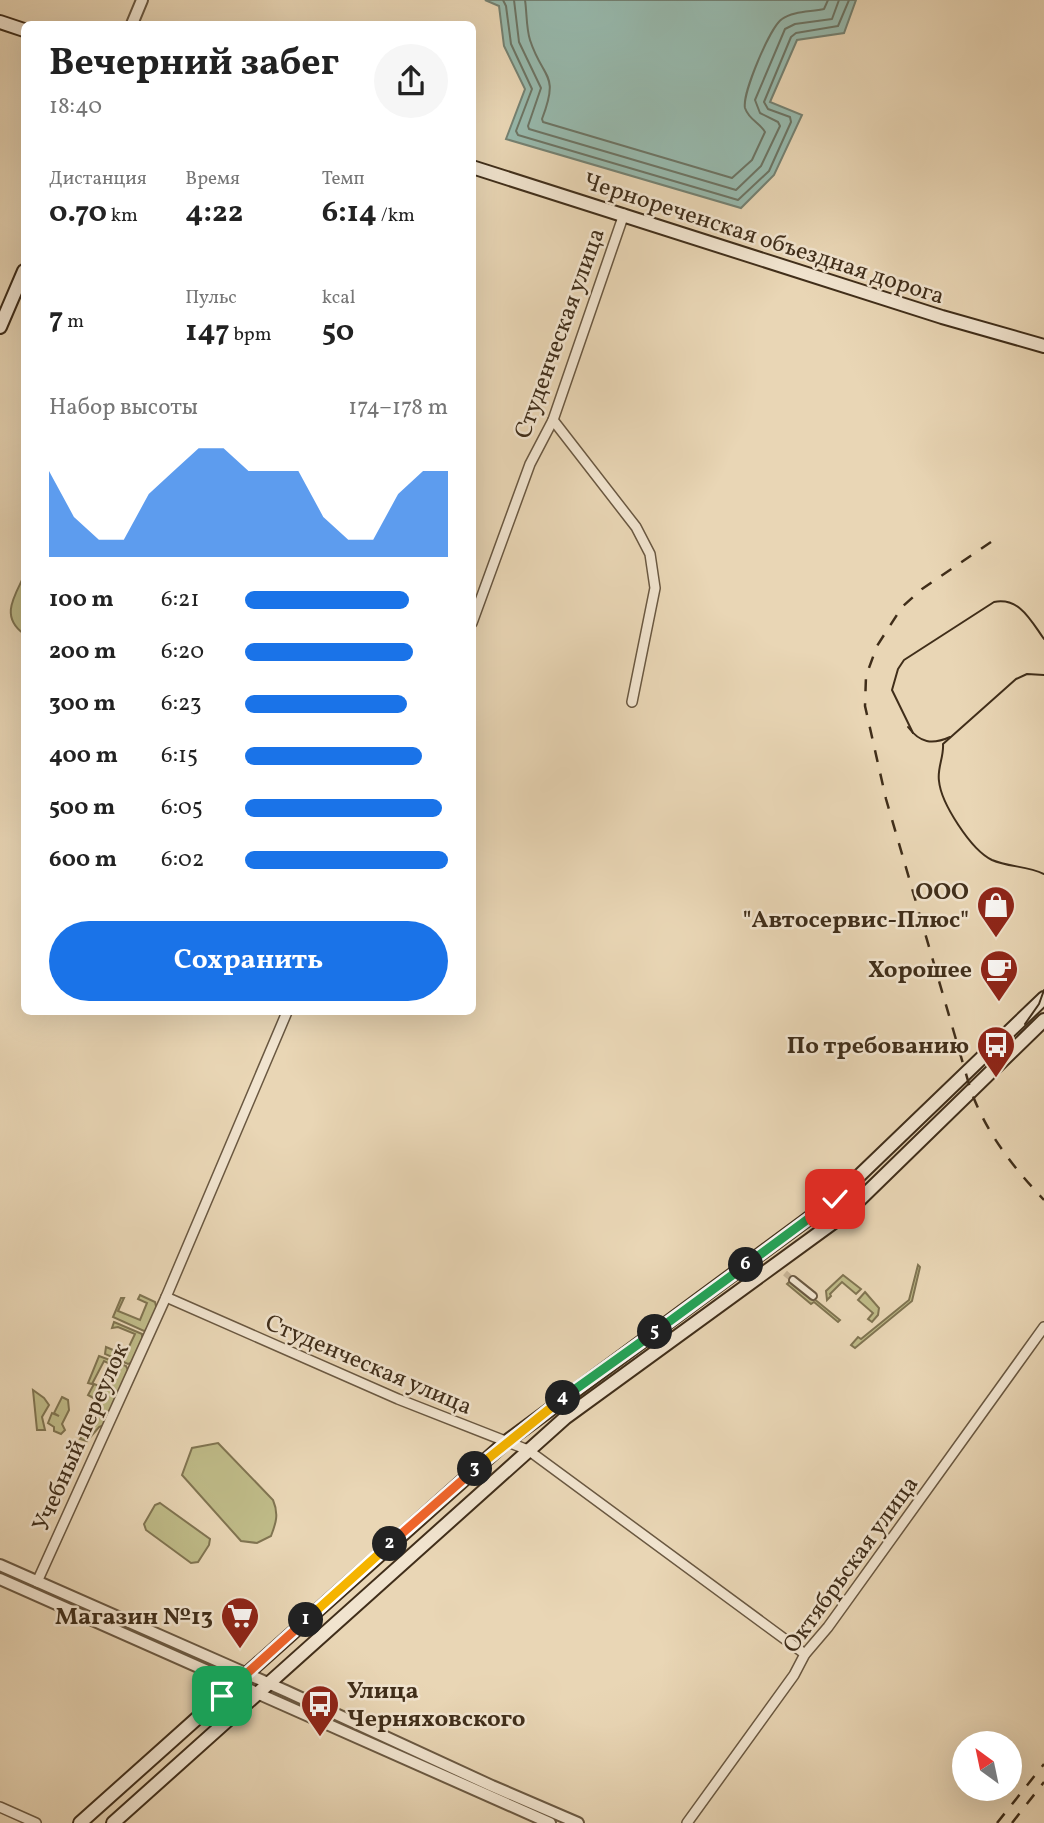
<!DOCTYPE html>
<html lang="ru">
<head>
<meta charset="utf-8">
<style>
  :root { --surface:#fff; --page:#f6f6f6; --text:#222; --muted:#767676; --accent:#1a73e8 }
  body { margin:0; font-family:Vollkorn,serif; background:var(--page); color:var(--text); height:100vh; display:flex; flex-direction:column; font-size:26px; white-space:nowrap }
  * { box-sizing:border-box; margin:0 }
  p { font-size:23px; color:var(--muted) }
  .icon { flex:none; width:38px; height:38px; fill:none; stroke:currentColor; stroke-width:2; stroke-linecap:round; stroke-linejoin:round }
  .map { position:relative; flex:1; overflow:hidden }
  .details { position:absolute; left:21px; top:21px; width:455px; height:994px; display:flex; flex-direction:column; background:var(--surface); border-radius:10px; box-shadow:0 7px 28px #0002 }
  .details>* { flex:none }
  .needle { width:46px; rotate:327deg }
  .fabs { position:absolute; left:952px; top:1731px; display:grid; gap:14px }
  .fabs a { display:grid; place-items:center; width:70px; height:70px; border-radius:50%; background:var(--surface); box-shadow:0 7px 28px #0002; font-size:35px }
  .pin { position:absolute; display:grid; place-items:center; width:60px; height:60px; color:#fff; margin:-30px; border-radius:14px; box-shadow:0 4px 10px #0006 }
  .km { position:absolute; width:35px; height:35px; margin:-18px; border-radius:50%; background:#222; color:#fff; font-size:19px; line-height:35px; text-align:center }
  .round { display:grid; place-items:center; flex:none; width:74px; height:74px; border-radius:37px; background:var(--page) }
  .headline { display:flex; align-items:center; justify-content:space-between; height:119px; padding:0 28px }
  h1 { font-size:38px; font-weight:700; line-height:52px }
  .figures { display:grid; grid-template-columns:repeat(3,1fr); gap:10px; height:119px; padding:7px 28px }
  .figures div { display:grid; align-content:center }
  .figures b { font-size:30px; font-weight:700 }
  .figures small { font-size:19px; font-weight:400 }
  .figures p { font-size:19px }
  .chart { height:196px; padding:14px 28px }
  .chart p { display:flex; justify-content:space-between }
  .chart svg { width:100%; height:126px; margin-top:7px; fill:var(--accent); opacity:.7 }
  .primary-button { display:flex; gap:14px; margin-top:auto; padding:14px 28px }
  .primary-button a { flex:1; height:80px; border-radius:42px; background:var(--accent); color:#fff; font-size:28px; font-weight:700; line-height:80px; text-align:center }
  ul { padding:0 28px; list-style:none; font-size:23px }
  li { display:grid; grid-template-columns:112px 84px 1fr; align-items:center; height:52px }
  li i { height:18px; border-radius:9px; background:var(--accent) }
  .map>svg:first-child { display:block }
</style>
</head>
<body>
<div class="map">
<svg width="1044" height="1823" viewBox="0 0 1044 1823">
  <rect width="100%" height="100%" fill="#e9d6b5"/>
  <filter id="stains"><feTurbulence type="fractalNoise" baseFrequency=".00286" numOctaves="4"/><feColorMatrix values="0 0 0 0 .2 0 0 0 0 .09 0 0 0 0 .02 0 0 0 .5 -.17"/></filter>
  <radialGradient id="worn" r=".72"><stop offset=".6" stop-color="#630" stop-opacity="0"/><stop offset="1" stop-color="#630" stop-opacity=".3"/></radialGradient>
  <g fill="#bfbb88" stroke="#807451" stroke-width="2">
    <path d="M24,576V634C0,617 14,597 24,576Z"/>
    <path d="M918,1265L920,1267L912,1301L855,1348L851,1345L858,1337L861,1339L909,1300Z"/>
    <path d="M843,1275L861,1289L856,1294L842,1282L830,1294L831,1296L827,1300L826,1291Z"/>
    <path d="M791,1280L840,1320L838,1322L814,1302L811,1304L787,1284Z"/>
    <path d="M865,1292L879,1308L878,1315L872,1322L868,1319L873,1313L858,1300Z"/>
    <path d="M140,1295L155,1302L157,1310L148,1330L144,1331L113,1317L121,1298H124L118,1311L140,1320L147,1303L138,1299Z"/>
    <path d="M114,1322L142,1334V1344L134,1362L128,1364L105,1354L106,1347L125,1355L135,1334L118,1327L112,1328Z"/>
    <path d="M99,1356L126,1366L128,1370L123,1388L106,1424L99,1427L87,1441L80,1439L86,1431L88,1424H93L101,1402L88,1395L94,1384L110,1390L119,1368L104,1361L92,1384L88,1383Z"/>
    <path d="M33,1390L44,1398L49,1405L42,1417L45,1430H37Z"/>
    <path d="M62,1397L68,1400L69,1410L62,1424L65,1430L61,1434L54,1431V1427L48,1423L52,1413L59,1416L54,1413Z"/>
    <path d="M218,1443L273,1500C279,1514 276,1523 271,1536L257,1543L241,1541L182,1475L192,1448Z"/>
    <path d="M160,1503L210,1539L209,1545L198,1562L191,1563L146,1530L144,1524L155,1505Z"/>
  </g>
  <path fill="#97b9ad" stroke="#748172" stroke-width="2" d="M485,0H856L844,33L797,40L770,102L802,115L774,175L741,208L506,139L525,89L504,46L499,6Z"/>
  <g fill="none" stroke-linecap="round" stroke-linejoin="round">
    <g stroke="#6c7464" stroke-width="2">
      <path d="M503,0L506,6L511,44L532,89L516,131L518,135L738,200L769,171L791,122L790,117L768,109L764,102L791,37L796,33L838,26L849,0"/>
      <path d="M514,0L519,42L541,88L528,126L529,129L736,190L761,166L780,126L778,122L760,113L755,100L785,29L795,24L832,19L839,0"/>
      <path d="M525,0C527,13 526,27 530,40C543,80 560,72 542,119L543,122L732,178L752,160L765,132C760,123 749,120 745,108C742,94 770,27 782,19C793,11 811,12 824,9L828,0"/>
    </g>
    <path stroke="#c7b496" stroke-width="6" stroke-dasharray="6 3" stroke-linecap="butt" d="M785,1273L793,1280"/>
    <defs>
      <path id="pedestrian" d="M793,1280L813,1296"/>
      <g id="minor">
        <path d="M553,420L636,527L650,554L655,588L632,702"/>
        <path d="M472,623L530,464L553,420L624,214"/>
        <path d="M166,1297L398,1399L528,1450L805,1654"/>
        <path d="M37,1582L166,1297L287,1012"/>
        <path d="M0,1807L36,1823"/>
        <path d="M687,1823L794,1675L805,1654L828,1627L1044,1327"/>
      </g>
      <g id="tertiary">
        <path d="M132,24L142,0"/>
        <path d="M0,1565L286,1691L492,1786L578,1823"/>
        <path d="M0,1579L550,1823"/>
      </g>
      <g id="secondary">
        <path d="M0,22L24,30"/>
        <path d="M472,167L942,317L1044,346"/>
        <path d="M0,327L24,271"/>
        <path d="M80,1823L506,1442L835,1199L1044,998"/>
        <path d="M113,1823L565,1418L845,1214L1044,1020"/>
      </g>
    </defs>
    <use href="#pedestrian" stroke="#6a5841" stroke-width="10"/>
    <use href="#minor" stroke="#6a5841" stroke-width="12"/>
    <use href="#tertiary" stroke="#6a5841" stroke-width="14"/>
    <use href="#secondary" stroke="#402e1a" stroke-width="16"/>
    <use href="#pedestrian" stroke="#f1e4cf" stroke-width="6"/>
    <use href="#minor" stroke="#f1e4cf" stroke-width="9"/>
    <use href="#tertiary" stroke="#f1e4cf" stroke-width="10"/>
    <use href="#secondary" stroke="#f1e4cf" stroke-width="12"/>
    <g stroke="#402e1a" stroke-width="2">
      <path d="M1044,675L1027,674L1016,679L943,744C944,757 937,768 939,781C941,803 971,850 992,860C1008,867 1028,866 1044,874"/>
      <path d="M908,727C920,743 932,745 950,737"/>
      <path d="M913,733L892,690L898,669L904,660L994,602C1020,597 1031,621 1044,639"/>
      <path d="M1025,1024L1039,1004L1044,990"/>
    </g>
    <g stroke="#402e1a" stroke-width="2.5" stroke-dasharray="12 12" stroke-linecap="butt">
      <path d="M991,542L922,589L902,607L877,646L866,676L865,706L886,799L971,1091C987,1134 1013,1167 1044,1200"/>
      <path d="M997,1823L1044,1764"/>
      <path d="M1012,1823L1044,1782"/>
    </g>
  </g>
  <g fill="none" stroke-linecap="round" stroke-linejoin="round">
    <defs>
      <path id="split-1" d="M222,1696L306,1620"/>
      <path id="split-2" d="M306,1620L390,1544"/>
      <path id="split-3" d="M390,1544L475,1469"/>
      <path id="split-4" d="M475,1469L563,1398"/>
      <path id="split-5" d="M563,1398L655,1332"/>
      <path id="split-6" d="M655,1332L746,1265"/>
      <path id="split-7" d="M746,1265L835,1199"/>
    </defs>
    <use href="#split-1" stroke="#fff" stroke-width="14"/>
    <use href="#split-2" stroke="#fff" stroke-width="14"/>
    <use href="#split-3" stroke="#fff" stroke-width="14"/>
    <use href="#split-4" stroke="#fff" stroke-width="14"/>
    <use href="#split-5" stroke="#fff" stroke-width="14"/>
    <use href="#split-6" stroke="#fff" stroke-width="14"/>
    <use href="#split-7" stroke="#fff" stroke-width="14"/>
    <use href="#split-1" stroke="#f0652b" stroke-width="9"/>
    <use href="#split-2" stroke="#f5b400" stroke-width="9"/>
    <use href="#split-3" stroke="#f0652b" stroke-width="9"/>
    <use href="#split-4" stroke="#f5b400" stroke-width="9"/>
    <use href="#split-5" stroke="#22a559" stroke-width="9"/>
    <use href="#split-6" stroke="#22a559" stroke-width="9"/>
    <use href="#split-7" stroke="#22a559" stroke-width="9"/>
  </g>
  <defs>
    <symbol id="shop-pin" viewBox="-11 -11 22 30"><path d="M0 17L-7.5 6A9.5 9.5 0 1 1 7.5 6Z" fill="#8f2418" stroke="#f1e4cf"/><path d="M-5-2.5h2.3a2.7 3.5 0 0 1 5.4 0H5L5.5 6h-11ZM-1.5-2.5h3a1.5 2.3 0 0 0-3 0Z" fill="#fff"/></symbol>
    <symbol id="cafe-pin" viewBox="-11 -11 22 30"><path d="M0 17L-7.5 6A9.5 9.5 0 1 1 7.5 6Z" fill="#8f2418" stroke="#f1e4cf"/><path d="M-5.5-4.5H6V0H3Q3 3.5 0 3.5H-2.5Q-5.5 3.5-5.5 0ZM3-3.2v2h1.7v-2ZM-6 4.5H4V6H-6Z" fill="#fff"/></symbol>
    <symbol id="bus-pin" viewBox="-11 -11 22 30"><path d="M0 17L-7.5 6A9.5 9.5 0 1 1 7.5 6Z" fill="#8f2418" stroke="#f1e4cf"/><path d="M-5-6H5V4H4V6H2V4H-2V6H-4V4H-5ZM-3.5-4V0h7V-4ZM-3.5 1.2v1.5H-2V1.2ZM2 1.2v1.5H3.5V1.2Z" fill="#fff"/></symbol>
    <symbol id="supermarket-pin" viewBox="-11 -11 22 30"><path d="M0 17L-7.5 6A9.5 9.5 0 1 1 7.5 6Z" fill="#8f2418" stroke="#f1e4cf"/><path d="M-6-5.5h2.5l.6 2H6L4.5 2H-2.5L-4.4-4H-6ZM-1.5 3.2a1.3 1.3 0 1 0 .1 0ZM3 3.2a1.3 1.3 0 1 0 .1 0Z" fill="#fff"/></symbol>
  </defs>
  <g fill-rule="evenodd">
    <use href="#shop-pin" x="974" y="883" width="44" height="60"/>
    <use href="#cafe-pin" x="977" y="947" width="44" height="60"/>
    <use href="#bus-pin" x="974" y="1023" width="44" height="60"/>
    <use href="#supermarket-pin" x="218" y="1594" width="44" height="60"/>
    <use href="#bus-pin" x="298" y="1682" width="44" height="60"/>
  </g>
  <g text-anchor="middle" stroke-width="5" stroke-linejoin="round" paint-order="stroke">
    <g font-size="24" fill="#402e1a" stroke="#f1e4cf">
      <text transform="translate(764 238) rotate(18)" y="8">Чернореченская объездная дорога</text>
      <text transform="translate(559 333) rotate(-70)" y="8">Студенческая улица</text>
      <text transform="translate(369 1364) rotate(23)" y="8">Студенческая улица</text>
      <text transform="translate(80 1437) rotate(-66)" y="8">Учебный переулок</text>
      <text transform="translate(850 1564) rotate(-54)" y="8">Октябрьская улица</text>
    </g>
    <g font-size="24" font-weight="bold" fill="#402e1a" stroke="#f1e4cf" text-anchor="end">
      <text x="969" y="899">ООО<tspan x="969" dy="28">"Автосервис-Плюс"</tspan></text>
      <text x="972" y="977">Хорошее</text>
      <text x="969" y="1053">По требованию</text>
      <text x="213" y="1624">Магазин №13</text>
      <text x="347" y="1698" text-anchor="start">Улица<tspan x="347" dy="28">Черняховского</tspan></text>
    </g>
  </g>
  <rect width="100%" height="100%" filter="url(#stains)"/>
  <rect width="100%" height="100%" fill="url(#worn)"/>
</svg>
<div class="fabs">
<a><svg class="needle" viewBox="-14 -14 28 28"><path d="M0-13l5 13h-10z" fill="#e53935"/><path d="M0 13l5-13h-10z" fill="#767676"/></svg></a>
</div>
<div class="pin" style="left:222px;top:1696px;background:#1e9e55"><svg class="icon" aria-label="arrive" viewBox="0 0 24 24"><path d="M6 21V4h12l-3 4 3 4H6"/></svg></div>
<div class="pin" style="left:835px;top:1199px;background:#d93025"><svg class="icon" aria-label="check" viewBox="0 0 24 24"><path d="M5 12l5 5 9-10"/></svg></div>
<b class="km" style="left:306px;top:1620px">1</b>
<b class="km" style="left:390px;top:1544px">2</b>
<b class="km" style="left:475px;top:1469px">3</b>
<b class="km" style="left:563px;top:1398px">4</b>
<b class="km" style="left:655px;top:1332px">5</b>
<b class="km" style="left:746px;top:1265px">6</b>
<section class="details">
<div class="headline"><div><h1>Вечерний забег</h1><p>18:40</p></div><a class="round"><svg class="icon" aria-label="share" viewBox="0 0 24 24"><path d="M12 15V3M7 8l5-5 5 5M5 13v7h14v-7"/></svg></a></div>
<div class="figures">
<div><p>Дистанция</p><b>0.70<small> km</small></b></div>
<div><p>Время</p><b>4:22</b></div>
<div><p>Темп</p><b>6:14<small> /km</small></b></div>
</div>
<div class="figures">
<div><b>7<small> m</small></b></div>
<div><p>Пульс</p><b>147<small> bpm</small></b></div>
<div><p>kcal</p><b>50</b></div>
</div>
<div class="chart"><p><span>Набор высоты</span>174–178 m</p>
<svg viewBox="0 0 160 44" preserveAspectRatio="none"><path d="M0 44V14L10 30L20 38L30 38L40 22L50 14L60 6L70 6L80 14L90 14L100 14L110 30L120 38L130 38L140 22L150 14L160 14V44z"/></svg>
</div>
<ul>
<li><b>100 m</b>6:21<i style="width:81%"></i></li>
<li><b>200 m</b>6:20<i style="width:83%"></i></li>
<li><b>300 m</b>6:23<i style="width:80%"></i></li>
<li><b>400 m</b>6:15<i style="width:87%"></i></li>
<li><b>500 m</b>6:05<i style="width:97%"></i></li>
<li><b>600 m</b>6:02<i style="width:100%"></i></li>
</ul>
<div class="primary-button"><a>Сохранить</a></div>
</section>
</div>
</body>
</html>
